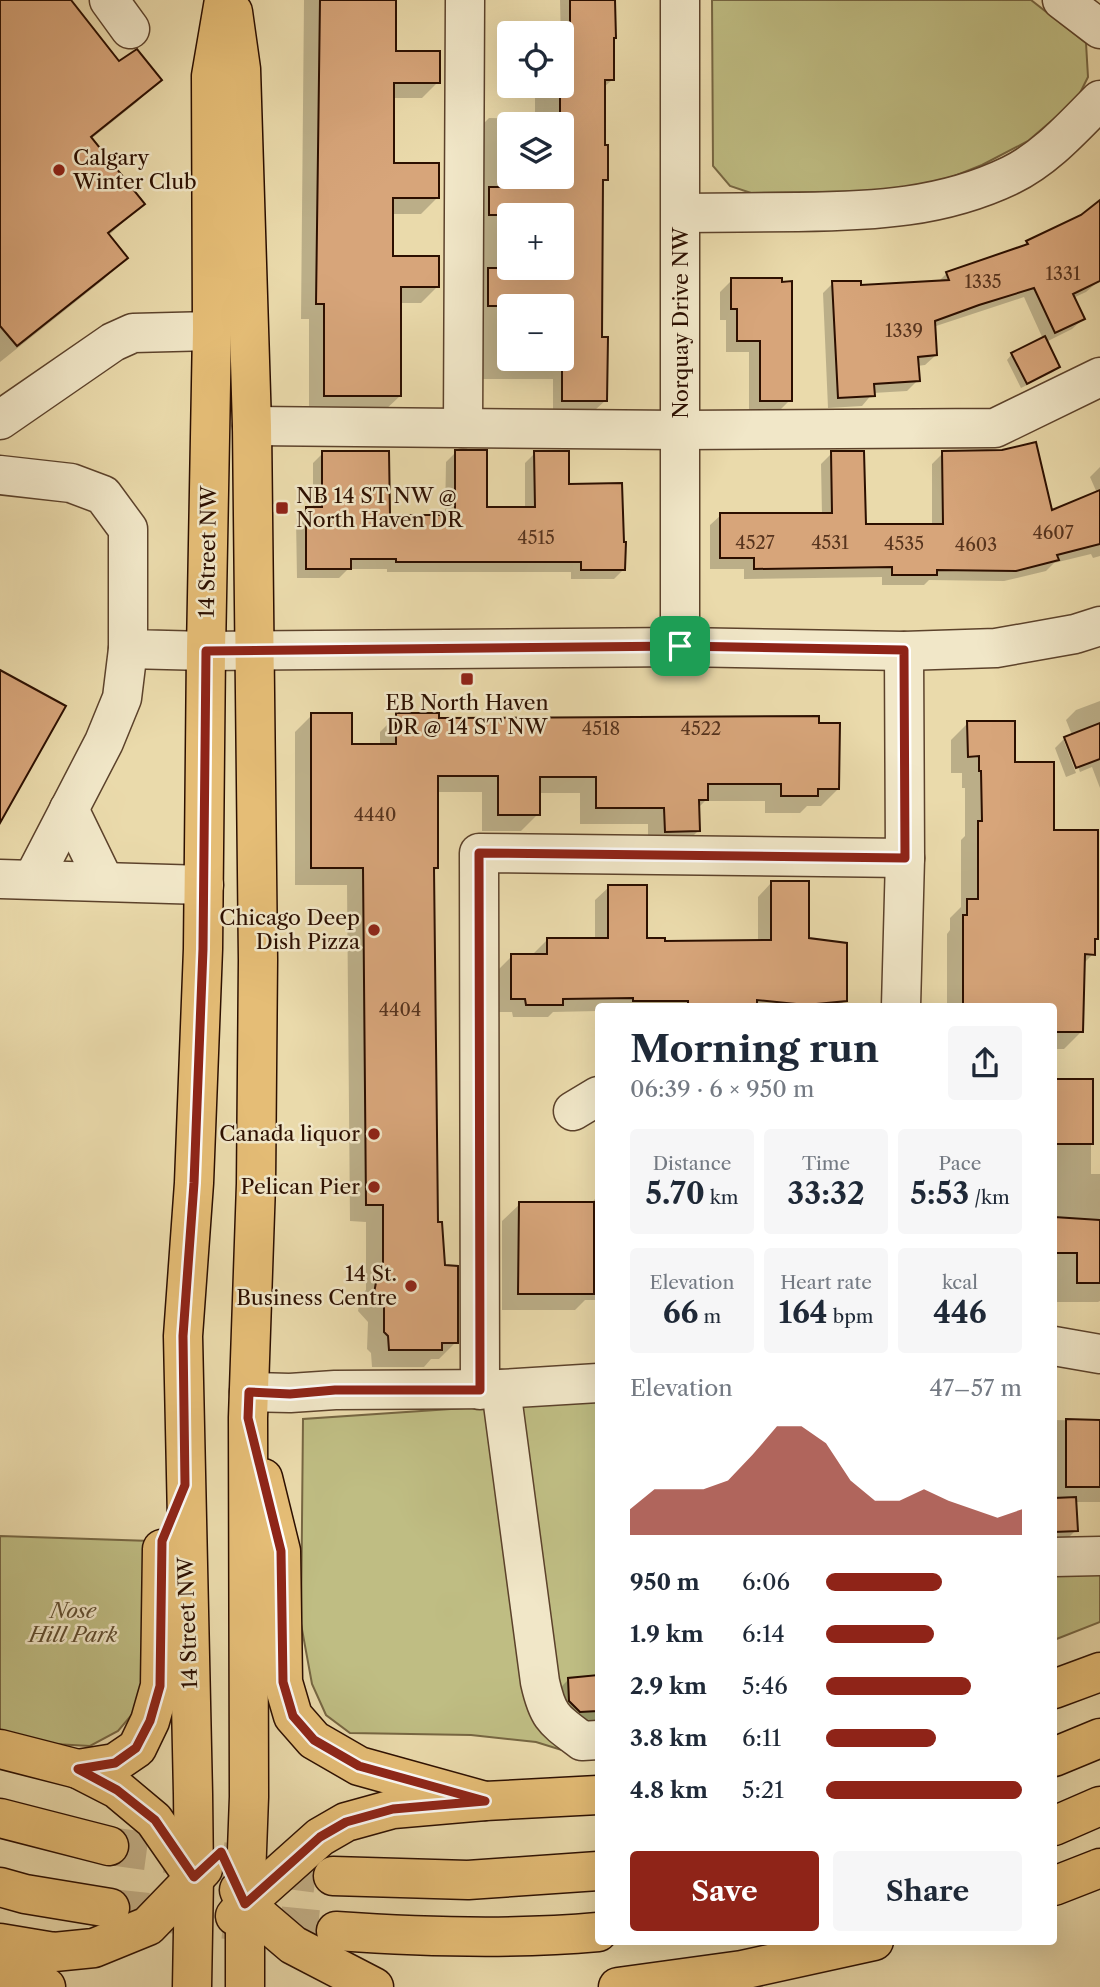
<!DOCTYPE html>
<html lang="en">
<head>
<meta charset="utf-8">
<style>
  :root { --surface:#fff; --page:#f6f6f7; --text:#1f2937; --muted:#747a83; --accent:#8f2418 }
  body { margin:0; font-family:"Libre Caslon Text",serif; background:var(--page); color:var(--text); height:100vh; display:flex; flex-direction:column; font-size:26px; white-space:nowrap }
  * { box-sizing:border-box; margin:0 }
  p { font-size:23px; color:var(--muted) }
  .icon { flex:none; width:38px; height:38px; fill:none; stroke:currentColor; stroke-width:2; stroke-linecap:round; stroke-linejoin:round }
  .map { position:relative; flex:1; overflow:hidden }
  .drawer { position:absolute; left:595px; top:1003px; width:462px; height:942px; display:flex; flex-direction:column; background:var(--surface); border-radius:7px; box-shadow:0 7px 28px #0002 }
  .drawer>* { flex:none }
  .controls { position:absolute; left:497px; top:21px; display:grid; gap:14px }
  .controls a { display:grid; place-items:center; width:77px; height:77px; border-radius:7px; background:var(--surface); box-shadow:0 7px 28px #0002; font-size:35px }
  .pin { position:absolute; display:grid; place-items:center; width:60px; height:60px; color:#fff; margin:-30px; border-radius:14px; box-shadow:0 4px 10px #0006 }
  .round { display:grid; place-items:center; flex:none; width:74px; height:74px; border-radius:7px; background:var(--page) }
  .overview { display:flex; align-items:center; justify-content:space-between; height:119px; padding:0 35px }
  h1 { font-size:38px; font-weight:800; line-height:52px }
  .metrics { display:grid; grid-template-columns:repeat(3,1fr); gap:10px; height:119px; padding:7px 35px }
  .metrics div { display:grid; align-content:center; border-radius:7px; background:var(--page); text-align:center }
  .metrics b { font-size:30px; font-weight:800 }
  .metrics small { font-size:19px; font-weight:400 }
  .metrics p { font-size:19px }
  .chart { height:196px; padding:14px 35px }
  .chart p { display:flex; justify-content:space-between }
  .chart svg { width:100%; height:126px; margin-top:7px; fill:var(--accent); opacity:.7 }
  .cta { display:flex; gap:14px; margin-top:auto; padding:14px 35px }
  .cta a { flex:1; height:80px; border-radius:7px; background:var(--accent); color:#fff; font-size:28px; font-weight:800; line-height:80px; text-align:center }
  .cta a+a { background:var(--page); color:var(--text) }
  ul { padding:0 35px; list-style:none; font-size:23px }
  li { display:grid; grid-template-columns:112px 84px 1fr; align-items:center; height:52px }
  li i { height:18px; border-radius:9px; background:var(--accent) }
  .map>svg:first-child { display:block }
</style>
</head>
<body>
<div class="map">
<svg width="1100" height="1987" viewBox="0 0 1100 1987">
  <rect width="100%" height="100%" fill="#eadaab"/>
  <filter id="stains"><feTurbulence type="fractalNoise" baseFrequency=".00286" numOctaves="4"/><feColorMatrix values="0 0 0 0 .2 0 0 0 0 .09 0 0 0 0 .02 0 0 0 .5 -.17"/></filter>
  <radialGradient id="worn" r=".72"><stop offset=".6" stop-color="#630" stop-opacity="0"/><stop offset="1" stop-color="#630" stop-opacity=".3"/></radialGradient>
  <g fill="#bfbd83" stroke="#766642" stroke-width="2">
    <path d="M712,0H1031L1086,43L1088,77L1077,99L1028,141L982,165L937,183L883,191L751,193L730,186L713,166Z"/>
    <path d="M598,1399V1756H581L536,1742L471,1735L350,1733L326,1715L312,1684L301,1624L303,1419Z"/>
    <path d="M0,1536L151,1541L141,1704L118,1731L90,1746L54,1744L0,1730Z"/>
    <path d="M1054,1568L1100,1569V1622L1054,1640Z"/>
  </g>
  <g fill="#0003" fill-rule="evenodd">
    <path d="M0,0H68L119,63L159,80L137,102L91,139L143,204L108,236L126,257L103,280L0,362Z"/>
    <path d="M304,0H394V53L438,82L422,98H392V165L437,198L421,214H392V258L437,287L421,303H400V396L383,412L309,411V319H301Z"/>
    <path d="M560,0H613L612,80L603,88L606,179L602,184L600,339L606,400L595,410H553V379H479V128L489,118L535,119V86H562ZM509,124H562V177H509ZM509,215H562V268H509ZM509,306H562V359H509Z"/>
    <path d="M1100,202V280L1086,292L1073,298L1083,319L1072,329L1046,342L1058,367L1053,372L1021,388L1007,360L1012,354L1043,339L1024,297L933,327L936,355L925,365L917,366L918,380L907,391L873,393L862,406L828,408L823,293L833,283L859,286L938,282L947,273L1022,248L1027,242L1082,217Z"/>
    <path d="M732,280L790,400L778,412H749V352H726V320H720V292Z"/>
    <path d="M456,452L485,509H525V463L535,453L568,486L624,569L614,579H571V572H387V569H348L339,578H297L296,519L306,509H313V463L323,453L388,517H445L446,462Z"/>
    <path d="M832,453L864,526H932V464L943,453L1050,512L1097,493L1090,477L1100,467V556L1093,558L1091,554L1054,563L1046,571L1004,581L929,580L924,585H882V577L744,579V569H710V525L721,515H822L821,464Z"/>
    <path d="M1100,701V788L1092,767L1080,772L1068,741H1064L1076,773L1066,777L1055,748L1065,738L1072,735L1066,720L1076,710Z"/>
    <path d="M312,715L350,746H380V732L397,715L437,719L838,789L821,806H807L800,813H765V801H705L698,808V831L681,848H648V824H580V793H538V814L521,831H482V792H437V868L433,872L436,1223L456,1342L439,1359H431L424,1367H372L371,1353L367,1349L368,1322L358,1311L361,1296L366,1290V1222L350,1221L347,885H295V732Z"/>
    <path d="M968,723L1013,764L1052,832L1097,938L1093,942V954L1083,964L1081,1032L1064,1049H1054V1006H947V934L950,930V918L961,907V840L965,836V788H962V773H951V740Z"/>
    <path d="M771,883L845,1000L839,1006H598V1011L553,1012L548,1017H513L512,1012H498V970L512,956H534V953L548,939H595V900L609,887L646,940L664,943L758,942V897Z"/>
    <path d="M1054,1080L1091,1081V1174H1100V1301L1098,1302H1057V1273H1054Z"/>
    <path d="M598,1196V1300H585L575,1310H502V1221L520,1204L591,1203Z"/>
    <path d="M1054,1420L1100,1421V1502H1075L1076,1530L1061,1545L1054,1546Z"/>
    <path d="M598,1677V1721L568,1723L557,1691L569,1679Z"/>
  </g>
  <g fill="#d7a57a" stroke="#2c0f00" stroke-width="2">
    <path d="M0,0H71L119,61L137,49L162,80L91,137L145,204L108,233L128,258L17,346L0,326Z"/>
    <path d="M320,0H396V51H440V83H394V163H439V198H393V256H439V287H401V396H324V304H316Z"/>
    <path d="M570,0H615L616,38H614V80H605V145H608V180H603L602,337H608L607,401H562V306H488V268H562V215H489V187H560L562,124H560V86H562V45H570Z"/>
    <path d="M1100,200V281L1073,294L1085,319L1055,333L1034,288L979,305L935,321L937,355L918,357L920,381L874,384L875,396L838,398L832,281H861V285L949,280L946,272L1028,244L1026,241L1081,215Z"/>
    <path d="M731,278H782V282L792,281V401H760V341H737V309H731Z"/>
    <path d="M1045,336L1060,367L1027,384L1011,353Z"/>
    <path d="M1036,442L1052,510L1100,490V544L1057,555L1059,560L1016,571L937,570V575H892V567L754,569V558H720V513H832L831,451H864L866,524H943L942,451L1002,450Z"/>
    <path d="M455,450H487V507H535L534,451H569V484L622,483L624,542H626L625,570H581V562H396V559H351V569H306V507H322V451H389L390,515H455Z"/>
    <path d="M0,670L66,706L0,823Z"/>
    <path d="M311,713H352V744H396V713H439V718L819,716V723H840L839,789H818V796H781V784H708V800H699L700,831L665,832L664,808H596V777H540V815H498V776H438V868H434L438,1222H442L445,1265L458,1266V1343H442V1350H389L388,1336L384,1332V1305L374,1293L377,1277L383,1271V1205H366L363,868H311Z"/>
    <path d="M967,721H1015V762H1054V830H1098V939H1095V955L1085,954L1083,1032H1054V1006H963V915H967V899H978V821H982L981,771H979V756L968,757Z"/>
    <path d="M1100,723V759L1076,768L1064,737Z"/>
    <path d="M771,881H809V938L847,943V1001L806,1005L757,1000V1006H688V1001H633V998L563,999V1005H526L525,999H511V954H547V938H608V885H647V938H665V941L771,940Z"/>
    <rect x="1054" y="1079" width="39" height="65"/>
    <path d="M519,1202H594V1294H518Z"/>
    <path d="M1054,1217L1100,1220V1283H1077V1253H1054Z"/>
    <path d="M1066,1419L1100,1420V1487H1066Z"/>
    <path d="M1076,1497L1078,1531L1054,1532V1498Z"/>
    <path d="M598,1675V1711L580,1712L569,1701L568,1678Z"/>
  </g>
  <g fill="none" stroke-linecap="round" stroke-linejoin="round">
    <g stroke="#c4b189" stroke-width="38" stroke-dasharray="38 19" stroke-linecap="butt">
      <path d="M109,1846L333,1876"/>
      <path d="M110,1908L336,1931"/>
    </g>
    <defs>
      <g id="minor">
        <path d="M109,0L130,29"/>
        <path d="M680,0V647"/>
        <path d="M1062,0L1100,29"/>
        <path d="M681,213C720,213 759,212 798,212C873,211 943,208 1011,175C1046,158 1073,127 1100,100"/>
        <path d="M0,420L113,342L133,333L212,331"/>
        <path d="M252,426L680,430L995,428L1100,377"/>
        <path d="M463,428L465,0"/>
        <path d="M0,475L71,483L103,495L128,529V649L206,651L680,647L904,651L996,648L1075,634L1100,626"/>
        <path d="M69,809L104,881"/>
        <path d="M0,879L204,885"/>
        <path d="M33,879L104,742L122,698L128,649"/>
        <path d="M901,1006L905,858L904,651"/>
        <path d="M573,1111L598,1096"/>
        <path d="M1054,1346L1100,1354"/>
        <path d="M501,1389L540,1682C548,1718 554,1720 582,1741L598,1740"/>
        <path d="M480,1390L479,853L905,858"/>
        <path d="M249,1392L290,1393L335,1390L501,1389L598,1383"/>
        <path d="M1054,1557L1100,1556"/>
      </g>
      <g id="major">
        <path d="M233,12L241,69L252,426L258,960L256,1184L248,1418L249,1797L245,1904V1987"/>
        <path d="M263,1478L281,1551L283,1682L293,1716L314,1740L359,1766L485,1801"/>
        <path d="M1054,1689L1100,1672"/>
        <path d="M0,1749L78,1769L115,1763L137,1748L150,1721L160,1686L162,1549"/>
        <path d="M1054,1757L1100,1738"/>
        <path d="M78,1769L117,1789L154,1820L195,1879"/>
        <path d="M0,1818L109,1846"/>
        <path d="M1054,1826L1100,1806"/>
        <path d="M333,1876L468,1880L598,1871"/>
        <path d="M1054,1886L1100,1868"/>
        <path d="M0,1887L25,1894L110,1908"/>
        <path d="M239,1890L245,1904L293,1945L374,1987"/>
        <path d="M235,1916L245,1904L320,1837L346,1822L393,1809L485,1801L598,1795"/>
        <path d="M336,1931C423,1937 511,1940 598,1932"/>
        <path d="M0,1943L54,1952L94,1948L148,1926L203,1869"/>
        <path d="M0,1974L46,1987"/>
        <path d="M192,1987L194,1877L193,1794L183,1336L194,1183L203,949L206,651L212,331L211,76L224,0"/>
        <path d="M618,1987L742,1970L874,1941"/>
      </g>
    </defs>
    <use href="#minor" stroke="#5c422b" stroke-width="41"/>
    <use href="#major" stroke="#2c0f00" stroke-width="41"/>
    <use href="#minor" stroke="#f1e7c8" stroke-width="38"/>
    <use href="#major" stroke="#e5bd76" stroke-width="38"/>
  </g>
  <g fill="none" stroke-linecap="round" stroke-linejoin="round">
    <defs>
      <path id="route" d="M680,646L904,650L905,858L479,853L480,1390H335L290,1394L249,1392L248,1418L281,1551L283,1682L293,1716L314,1740L359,1766L485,1801L393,1809L346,1822L320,1837L245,1904L221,1852L194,1877L155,1820L117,1790L78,1769L115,1763L136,1748L150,1721L160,1686L162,1541L185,1485L183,1336L194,1183L203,949L206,651Z"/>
    </defs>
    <use href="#route" stroke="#fff" stroke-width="14"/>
    <use href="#route" stroke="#8f2418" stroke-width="9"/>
  </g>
  <g fill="#8f2418" stroke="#f1e7c8" stroke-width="2.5">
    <circle cx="59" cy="170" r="7"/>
    <rect x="275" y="501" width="14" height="14" rx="3.5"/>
    <rect x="460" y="672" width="14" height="14" rx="3.5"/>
    <circle cx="374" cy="930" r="7"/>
    <circle cx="374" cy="1134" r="7"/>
    <circle cx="374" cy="1187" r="7"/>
    <circle cx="411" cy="1286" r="7"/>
  </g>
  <g text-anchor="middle" stroke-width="5" stroke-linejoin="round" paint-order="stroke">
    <g font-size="18" fill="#57341e">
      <text x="1063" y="280">1331</text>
      <text x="983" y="288">1335</text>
      <text x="904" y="337">1339</text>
      <text x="1053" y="539">4607</text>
      <text x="536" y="544">4515</text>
      <text x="755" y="549">4527</text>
      <text x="830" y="549">4531</text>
      <text x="904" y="550">4535</text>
      <text x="976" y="551">4603</text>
      <text x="601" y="735">4518</text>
      <text x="701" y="735">4522</text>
      <text x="375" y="821">4440</text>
      <text x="400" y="1016">4404</text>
    </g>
    <g font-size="21" fill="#2c0f00" stroke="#f1e7c8" text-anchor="end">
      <text x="73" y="165" text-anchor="start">Calgary<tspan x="73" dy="24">Winter Club</tspan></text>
      <text x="296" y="503" text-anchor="start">NB 14 ST NW @<tspan x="296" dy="24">North Haven DR</tspan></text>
      <text x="467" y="710" text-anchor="middle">EB North Haven<tspan x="467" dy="24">DR @ 14 ST NW</tspan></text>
      <text x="360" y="925">Chicago Deep<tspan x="360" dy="24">Dish Pizza</tspan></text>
      <text x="360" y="1141">Canada liquor</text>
      <text x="360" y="1194">Pelican Pier</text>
      <text x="397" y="1281">14 St.<tspan x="397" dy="24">Business Centre</tspan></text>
    </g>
    <g font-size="21" fill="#2c0f00" stroke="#f1e7c8">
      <text transform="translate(681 323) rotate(-90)" y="7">Norquay Drive NW</text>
      <text transform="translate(208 552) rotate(-89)" y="7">14 Street NW</text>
      <text transform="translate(188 1623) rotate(-92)" y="7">14 Street NW</text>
    </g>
    <g font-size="21" font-style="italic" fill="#5f4c2e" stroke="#f1e7c8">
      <text x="73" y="1618">Nose<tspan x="73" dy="24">Hill Park</tspan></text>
    </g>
  </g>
  <rect width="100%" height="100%" filter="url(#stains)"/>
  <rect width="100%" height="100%" fill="url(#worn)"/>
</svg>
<div class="controls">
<a><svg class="icon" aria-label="locate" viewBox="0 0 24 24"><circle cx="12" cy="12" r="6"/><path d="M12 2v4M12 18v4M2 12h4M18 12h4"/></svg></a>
<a><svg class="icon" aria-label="layers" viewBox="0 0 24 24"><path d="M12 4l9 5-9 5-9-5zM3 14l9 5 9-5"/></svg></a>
<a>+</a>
<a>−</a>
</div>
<div class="pin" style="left:680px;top:646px;background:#1e9e55"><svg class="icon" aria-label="arrive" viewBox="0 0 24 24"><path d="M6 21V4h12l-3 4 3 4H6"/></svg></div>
<section class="drawer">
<div class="overview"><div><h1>Morning run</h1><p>06:39 · 6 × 950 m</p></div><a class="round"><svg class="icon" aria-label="share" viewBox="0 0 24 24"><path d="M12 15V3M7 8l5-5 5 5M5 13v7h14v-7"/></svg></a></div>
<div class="metrics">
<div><p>Distance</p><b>5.70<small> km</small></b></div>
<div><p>Time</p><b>33:32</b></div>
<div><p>Pace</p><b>5:53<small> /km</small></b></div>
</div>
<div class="metrics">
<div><p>Elevation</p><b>66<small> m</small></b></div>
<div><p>Heart rate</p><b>164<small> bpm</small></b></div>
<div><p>kcal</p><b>446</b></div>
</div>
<div class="chart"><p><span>Elevation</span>47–57 m</p>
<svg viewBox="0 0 160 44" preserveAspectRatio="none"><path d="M0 44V35L10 28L20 28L30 28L40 25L50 16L60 6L70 6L80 12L90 25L100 32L110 32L120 28L130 32L140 35L150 38L160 35V44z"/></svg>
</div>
<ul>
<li><b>950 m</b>6:06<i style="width:59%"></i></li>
<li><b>1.9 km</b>6:14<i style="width:55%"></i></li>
<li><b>2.9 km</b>5:46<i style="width:74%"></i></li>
<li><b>3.8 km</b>6:11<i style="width:56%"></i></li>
<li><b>4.8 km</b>5:21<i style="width:100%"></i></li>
</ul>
<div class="cta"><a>Save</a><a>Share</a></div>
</section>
</div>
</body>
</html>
